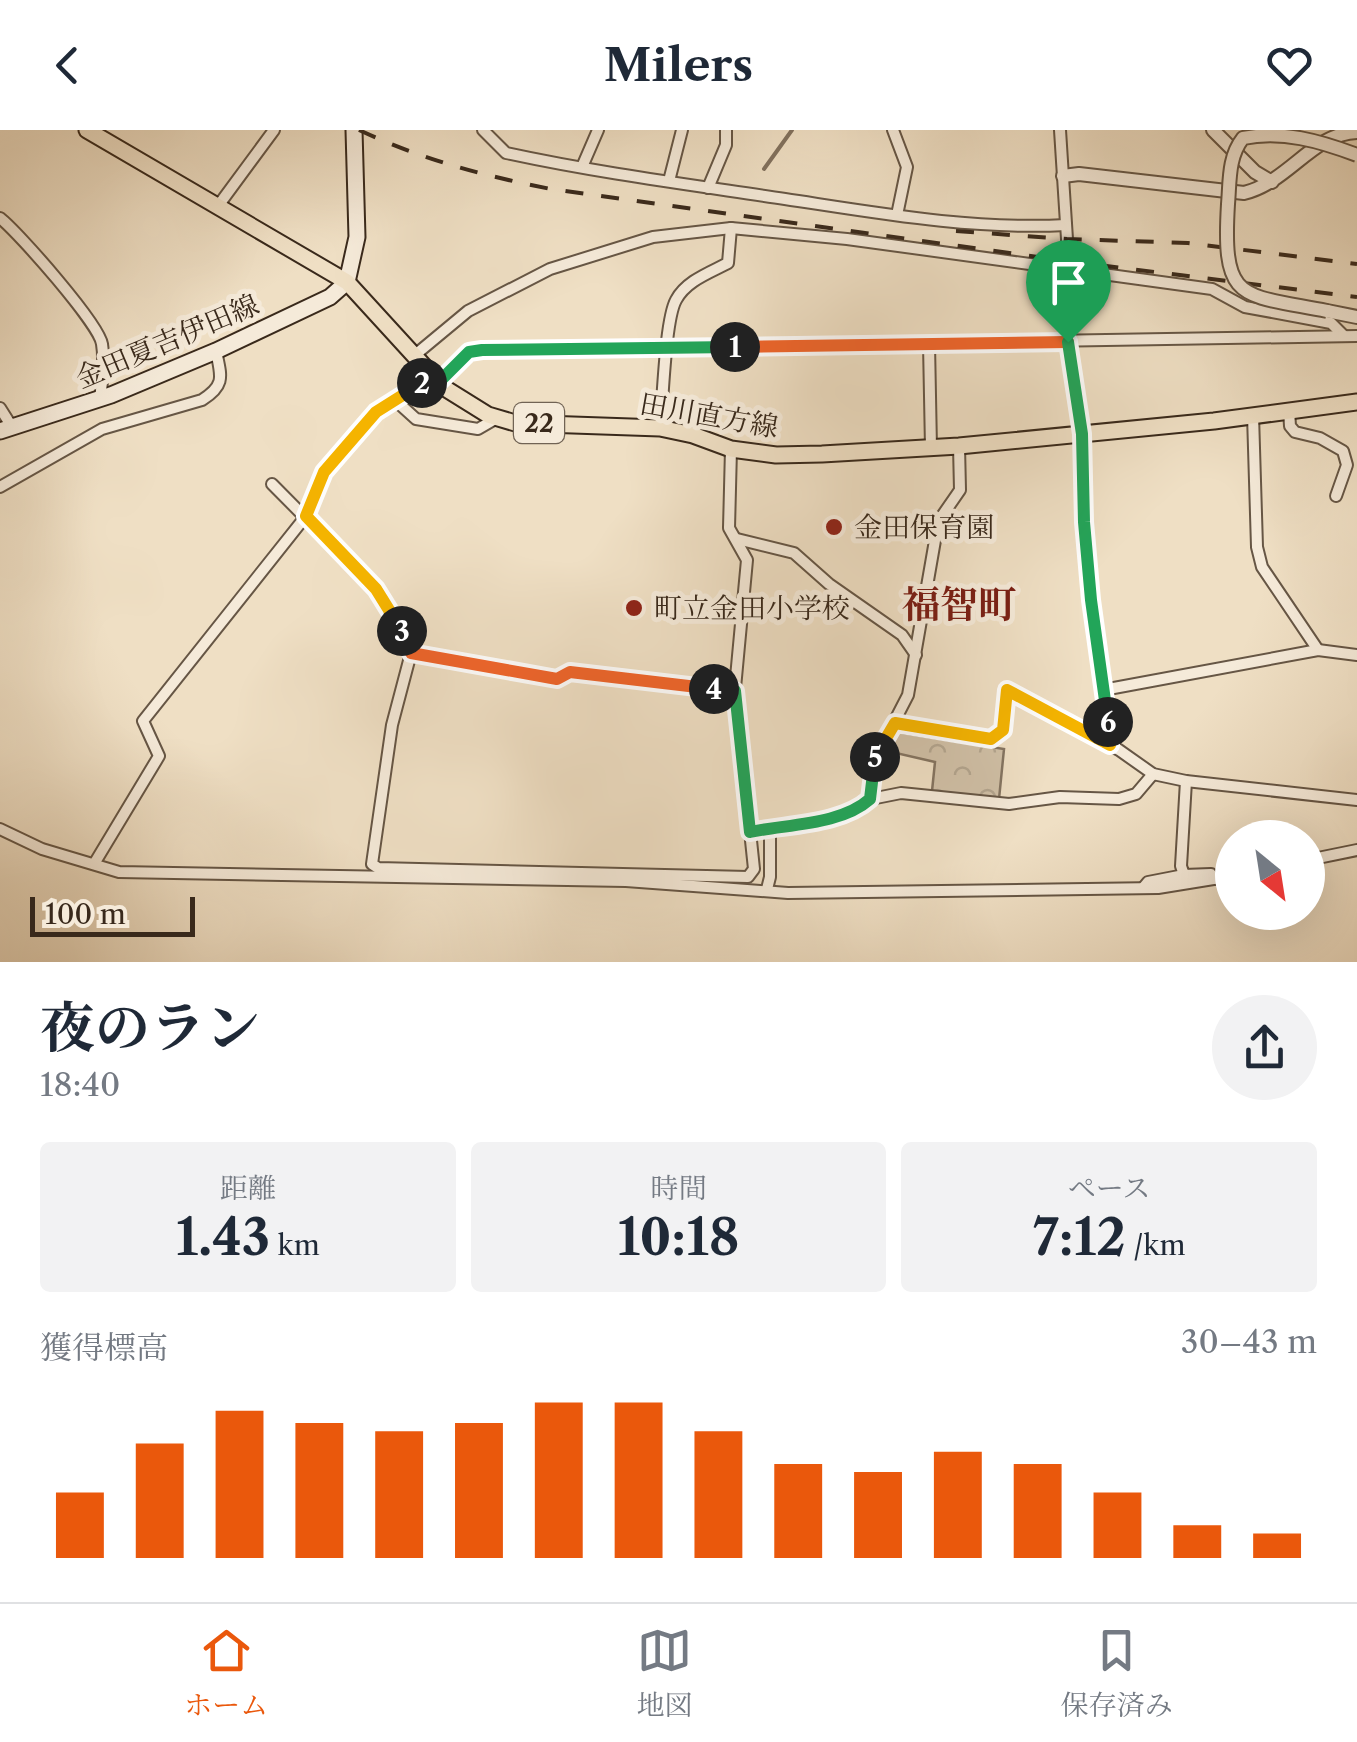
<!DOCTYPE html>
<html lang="ja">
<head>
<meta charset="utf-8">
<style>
  :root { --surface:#fff; --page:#f2f2f3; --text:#1f2937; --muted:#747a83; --line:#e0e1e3; --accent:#ea580c }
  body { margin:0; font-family:"Libre Caslon Text","Noto Serif JP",serif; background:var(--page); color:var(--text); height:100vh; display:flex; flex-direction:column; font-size:38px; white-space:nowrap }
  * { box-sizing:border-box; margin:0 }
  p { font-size:32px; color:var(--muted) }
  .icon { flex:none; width:55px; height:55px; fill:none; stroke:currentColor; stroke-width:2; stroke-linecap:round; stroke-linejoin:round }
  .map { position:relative; height:832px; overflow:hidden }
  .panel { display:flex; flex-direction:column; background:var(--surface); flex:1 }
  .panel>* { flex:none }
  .needle { width:65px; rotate:150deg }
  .buttons { position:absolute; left:1215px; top:690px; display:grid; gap:20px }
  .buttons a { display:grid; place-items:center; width:110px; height:110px; border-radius:50%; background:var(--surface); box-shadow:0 10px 40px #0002; font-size:50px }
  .scale { position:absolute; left:30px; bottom:25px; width:165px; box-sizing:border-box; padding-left:10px; border:5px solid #39291b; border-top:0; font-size:28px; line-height:35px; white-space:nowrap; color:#39291b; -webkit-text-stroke:8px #f5ead9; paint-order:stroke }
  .pin { position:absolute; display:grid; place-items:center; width:85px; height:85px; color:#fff; margin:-102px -42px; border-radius:50% 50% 50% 0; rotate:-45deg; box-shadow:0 0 10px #0007 }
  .pin .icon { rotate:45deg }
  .km { position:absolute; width:50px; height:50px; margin:-25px; border-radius:50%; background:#222; color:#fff; font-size:28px; line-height:50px; text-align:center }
  .round { display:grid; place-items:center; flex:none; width:105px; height:105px; border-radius:52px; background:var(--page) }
  .headline { display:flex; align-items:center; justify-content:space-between; height:170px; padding:0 40px }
  h1 { font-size:55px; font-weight:700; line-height:75px }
  .figures { display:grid; grid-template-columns:repeat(3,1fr); gap:15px; height:170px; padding:10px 40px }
  .figures div { display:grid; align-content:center; border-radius:10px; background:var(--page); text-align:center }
  .figures b { font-size:50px; font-weight:700 }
  .figures small { font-size:28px; font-weight:400 }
  .figures p { font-size:28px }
  .chart { height:280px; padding:20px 40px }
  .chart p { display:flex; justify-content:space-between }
  .chart svg { width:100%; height:180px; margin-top:10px; stroke:var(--accent); stroke-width:6 }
  header { display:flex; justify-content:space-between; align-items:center; height:130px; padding:0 40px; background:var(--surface); font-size:45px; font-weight:700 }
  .tab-bar { display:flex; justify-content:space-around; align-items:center; height:140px; border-top:2px solid var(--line); background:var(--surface); font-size:28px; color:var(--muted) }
  .tab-bar a { display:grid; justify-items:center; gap:5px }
  .tab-bar .selected { color:var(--accent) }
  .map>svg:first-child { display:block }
</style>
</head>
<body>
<header><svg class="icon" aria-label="back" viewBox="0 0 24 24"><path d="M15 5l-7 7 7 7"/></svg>Milers<svg class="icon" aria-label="heart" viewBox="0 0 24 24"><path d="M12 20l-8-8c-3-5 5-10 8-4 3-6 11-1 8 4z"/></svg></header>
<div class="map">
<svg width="1357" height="832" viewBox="0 0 1357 832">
  <defs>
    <pattern id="park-crowns" width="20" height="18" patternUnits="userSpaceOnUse" patternTransform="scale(2.5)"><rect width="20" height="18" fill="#d0c0a7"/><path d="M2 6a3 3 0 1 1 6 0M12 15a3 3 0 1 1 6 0" fill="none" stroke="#b3a58f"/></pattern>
  </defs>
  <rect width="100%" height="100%" fill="#efdfc4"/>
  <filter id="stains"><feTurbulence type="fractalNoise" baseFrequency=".002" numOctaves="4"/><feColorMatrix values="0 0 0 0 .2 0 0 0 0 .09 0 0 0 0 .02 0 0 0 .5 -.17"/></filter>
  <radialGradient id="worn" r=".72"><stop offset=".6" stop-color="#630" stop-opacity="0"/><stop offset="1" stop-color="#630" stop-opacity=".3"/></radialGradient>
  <path fill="url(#park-crowns)" stroke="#847461" stroke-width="2.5" d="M897,602L1004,619L999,669L932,661L935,632L887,621Z"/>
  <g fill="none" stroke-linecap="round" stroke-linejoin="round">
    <path stroke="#81715e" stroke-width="4" d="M764,39L792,0"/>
    <defs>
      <g id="minor">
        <path d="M483,0L506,23C598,43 692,55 785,69C878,83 972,100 1066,95"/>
        <path d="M893,0L907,37L897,85"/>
        <path d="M1060,0L1067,109V212L1082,304L1084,392L1091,470L1111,615"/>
        <path d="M582,37L598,0"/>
        <path d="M669,51L682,0"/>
        <path d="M708,58L726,15V0"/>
        <path d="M218,76L274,0"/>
        <path d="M0,88C19,103 99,194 102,214C105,232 102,252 100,269"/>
        <path d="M929,214L931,318"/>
        <path d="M415,225L468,181L550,139L653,107L731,98L847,109L1212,159L1245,177L1331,193L1344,206"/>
        <path d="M439,252L469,223L482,220L1357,206"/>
        <path d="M395,270L416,289L478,299L497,288"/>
        <path d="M0,278L12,297"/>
        <path d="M1289,280L1290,296L1295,302L1320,308L1343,321L1347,335L1336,366"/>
        <path d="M1253,285L1257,417L1262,437L1318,520"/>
        <path d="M660,298C663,271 665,190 676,170C686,151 709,143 728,133L731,98"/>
        <path d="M272,354L376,459L396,488L411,523L392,595L372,734L378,738L748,747L754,739L735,558L747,430L729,398L731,319"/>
        <path d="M0,357L102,299L202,270C226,255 221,246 216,221"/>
        <path d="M737,409L794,423L829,454L902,505L916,525"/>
        <path d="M411,523L557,549L569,542L735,561"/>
        <path d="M1103,560L1318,520L1357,525"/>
        <path d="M895,593L991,609L1003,601L1007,561L1119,620L1153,644L1186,651L1357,670"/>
        <path d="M1186,651L1181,736L1184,745L1211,744L1214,749"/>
        <path d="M871,669L874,631L908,565L937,399L942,386L960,360L959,316"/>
        <path d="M0,699L42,719L119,742L626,751L788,763L1158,758L1232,746"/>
        <path d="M750,702L846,684L871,669L901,663L1009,674L1060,667L1119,669L1136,664L1153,644"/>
        <path d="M1308,730L1357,720"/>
        <path d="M94,734L159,626L143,591L306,386L325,342L376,282L432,244"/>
        <path d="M1143,758L1148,752L1184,745"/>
        <path d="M767,759L770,747V698"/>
      </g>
      <g id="tertiary">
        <path d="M1213,0L1255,42L1272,52"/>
        <path d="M1063,46L1079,44L1244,63C1289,52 1313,3 1357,2"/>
        <path d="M1327,181L1357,187"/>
      </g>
      <path id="secondary" d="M0,301L111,265L216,221L330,167L347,152L357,107L354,0"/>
      <path id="primary" d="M87,0L347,152L443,257L488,285L515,293L660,298L693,305L731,319L776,325L822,324L959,316L1214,291L1357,272"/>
    </defs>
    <use href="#minor" stroke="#665645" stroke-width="14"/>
    <use href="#tertiary" stroke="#665645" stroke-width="16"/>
    <use href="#secondary" stroke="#39291b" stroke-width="19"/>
    <use href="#primary" stroke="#39291b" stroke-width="19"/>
    <use href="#minor" stroke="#f5ead9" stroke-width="10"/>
    <use href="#tertiary" stroke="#f5ead9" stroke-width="12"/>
    <use href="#secondary" stroke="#f5ead9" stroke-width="15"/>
    <use href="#primary" stroke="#efdfc4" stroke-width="15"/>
    <g stroke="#39291b" stroke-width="4" stroke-dasharray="18 18" stroke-linecap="butt">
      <path d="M359,0C421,29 484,46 551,59L1066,131L1357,167"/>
      <path d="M956,101L1067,109L1188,113L1357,134"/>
    </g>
    <defs>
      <path id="tertiary-bridge" d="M1327,181C1240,164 1222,173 1228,74C1230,51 1228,27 1243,8C1282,0 1320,11 1357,25"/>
    </defs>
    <use href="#tertiary-bridge" stroke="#665645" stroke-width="16" stroke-linecap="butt"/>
    <use href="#tertiary-bridge" stroke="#f5ead9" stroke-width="12"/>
  </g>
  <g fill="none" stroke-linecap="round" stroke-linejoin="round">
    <defs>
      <path id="split-1" d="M735,217L1068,212"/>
      <path id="split-2" d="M422,253L432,244L439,252L469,222L482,220L735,217"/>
      <path id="split-3" d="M402,501L376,459L306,386L324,342L376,282L422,253"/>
      <path id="split-4" d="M402,501L411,523L557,549L570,542L714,559"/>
      <path id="split-5" d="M714,559L735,561L750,702C788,694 841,695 870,669L875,627"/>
      <path id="split-6" d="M875,627L895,593L991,609L1003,600L1007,560L1110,615L1108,592"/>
      <path id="split-7" d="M1068,212L1082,304L1084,392L1091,470L1108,592"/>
    </defs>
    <use href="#split-1" stroke="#fff" stroke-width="20"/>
    <use href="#split-2" stroke="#fff" stroke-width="20"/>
    <use href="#split-3" stroke="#fff" stroke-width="20"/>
    <use href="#split-4" stroke="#fff" stroke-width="20"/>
    <use href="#split-5" stroke="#fff" stroke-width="20"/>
    <use href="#split-6" stroke="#fff" stroke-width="20"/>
    <use href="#split-7" stroke="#fff" stroke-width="20"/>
    <use href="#split-1" stroke="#f0652b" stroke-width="12"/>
    <use href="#split-2" stroke="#22a559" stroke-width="12"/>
    <use href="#split-3" stroke="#f5b400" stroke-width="12"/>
    <use href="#split-4" stroke="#f0652b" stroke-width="12"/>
    <use href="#split-5" stroke="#22a559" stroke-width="12"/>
    <use href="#split-6" stroke="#f5b400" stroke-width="12"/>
    <use href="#split-7" stroke="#22a559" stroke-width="12"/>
  </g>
  <g fill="#8f2418" stroke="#f5ead9" stroke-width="4">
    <circle cx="834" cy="397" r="10"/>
    <circle cx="634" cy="478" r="10"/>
  </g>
  <g text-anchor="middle" stroke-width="10" stroke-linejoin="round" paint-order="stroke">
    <rect fill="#f5ead9" stroke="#716354" stroke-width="2.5" x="514" y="273" width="50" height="40" rx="8"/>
    <g font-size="25" font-weight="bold" fill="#39291b">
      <text x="539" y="302">22</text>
    </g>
    <g font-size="28" fill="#39291b" stroke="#f5ead9">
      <text transform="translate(167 211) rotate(-23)" y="10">金田夏吉伊田線</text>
      <text transform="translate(709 285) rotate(10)" y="10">田川直方線</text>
    </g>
    <g font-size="28" fill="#39291b" stroke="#f5ead9" text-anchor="start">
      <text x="854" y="407">金田保育園</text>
      <text x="654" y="488">町立金田小学校</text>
    </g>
    <g font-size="38" font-weight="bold" fill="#7a1f14" stroke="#f5ead9">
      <text x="959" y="488">福智町</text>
    </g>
  </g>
  <rect width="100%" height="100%" filter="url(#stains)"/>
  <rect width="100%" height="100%" fill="url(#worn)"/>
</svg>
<div class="buttons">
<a><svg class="needle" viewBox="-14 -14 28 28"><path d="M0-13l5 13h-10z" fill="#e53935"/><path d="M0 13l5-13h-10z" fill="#747a83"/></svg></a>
</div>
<div class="scale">100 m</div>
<div class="pin" style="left:1068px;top:212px;background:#1e9e55"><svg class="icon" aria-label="arrive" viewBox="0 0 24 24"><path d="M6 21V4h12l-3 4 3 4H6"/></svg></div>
<b class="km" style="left:735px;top:217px">1</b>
<b class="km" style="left:422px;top:253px">2</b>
<b class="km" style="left:402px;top:501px">3</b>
<b class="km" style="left:714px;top:559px">4</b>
<b class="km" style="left:875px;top:627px">5</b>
<b class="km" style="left:1108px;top:592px">6</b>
</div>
<section class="panel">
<div class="headline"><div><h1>夜のラン</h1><p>18:40</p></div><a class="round"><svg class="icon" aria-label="share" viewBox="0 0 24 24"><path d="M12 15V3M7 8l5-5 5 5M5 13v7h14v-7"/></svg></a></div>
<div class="figures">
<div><p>距離</p><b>1.43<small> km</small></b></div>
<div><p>時間</p><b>10:18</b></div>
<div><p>ペース</p><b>7:12<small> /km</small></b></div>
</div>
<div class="chart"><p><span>獲得標高</span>30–43 m</p>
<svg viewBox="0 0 160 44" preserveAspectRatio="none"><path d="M5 44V28M15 44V16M25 44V8M35 44V11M45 44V13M55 44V11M65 44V6M75 44V6M85 44V13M95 44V21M105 44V23M115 44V18M125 44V21M135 44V28M145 44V36M155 44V38"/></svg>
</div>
</section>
<nav class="tab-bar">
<a class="selected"><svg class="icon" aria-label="home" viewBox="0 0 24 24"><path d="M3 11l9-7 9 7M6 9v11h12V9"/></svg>ホーム</a>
<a><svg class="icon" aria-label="map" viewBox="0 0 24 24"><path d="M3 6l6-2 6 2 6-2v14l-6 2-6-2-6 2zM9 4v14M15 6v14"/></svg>地図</a>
<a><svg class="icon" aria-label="saved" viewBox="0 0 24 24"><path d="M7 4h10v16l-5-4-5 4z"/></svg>保存済み</a>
</nav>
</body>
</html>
